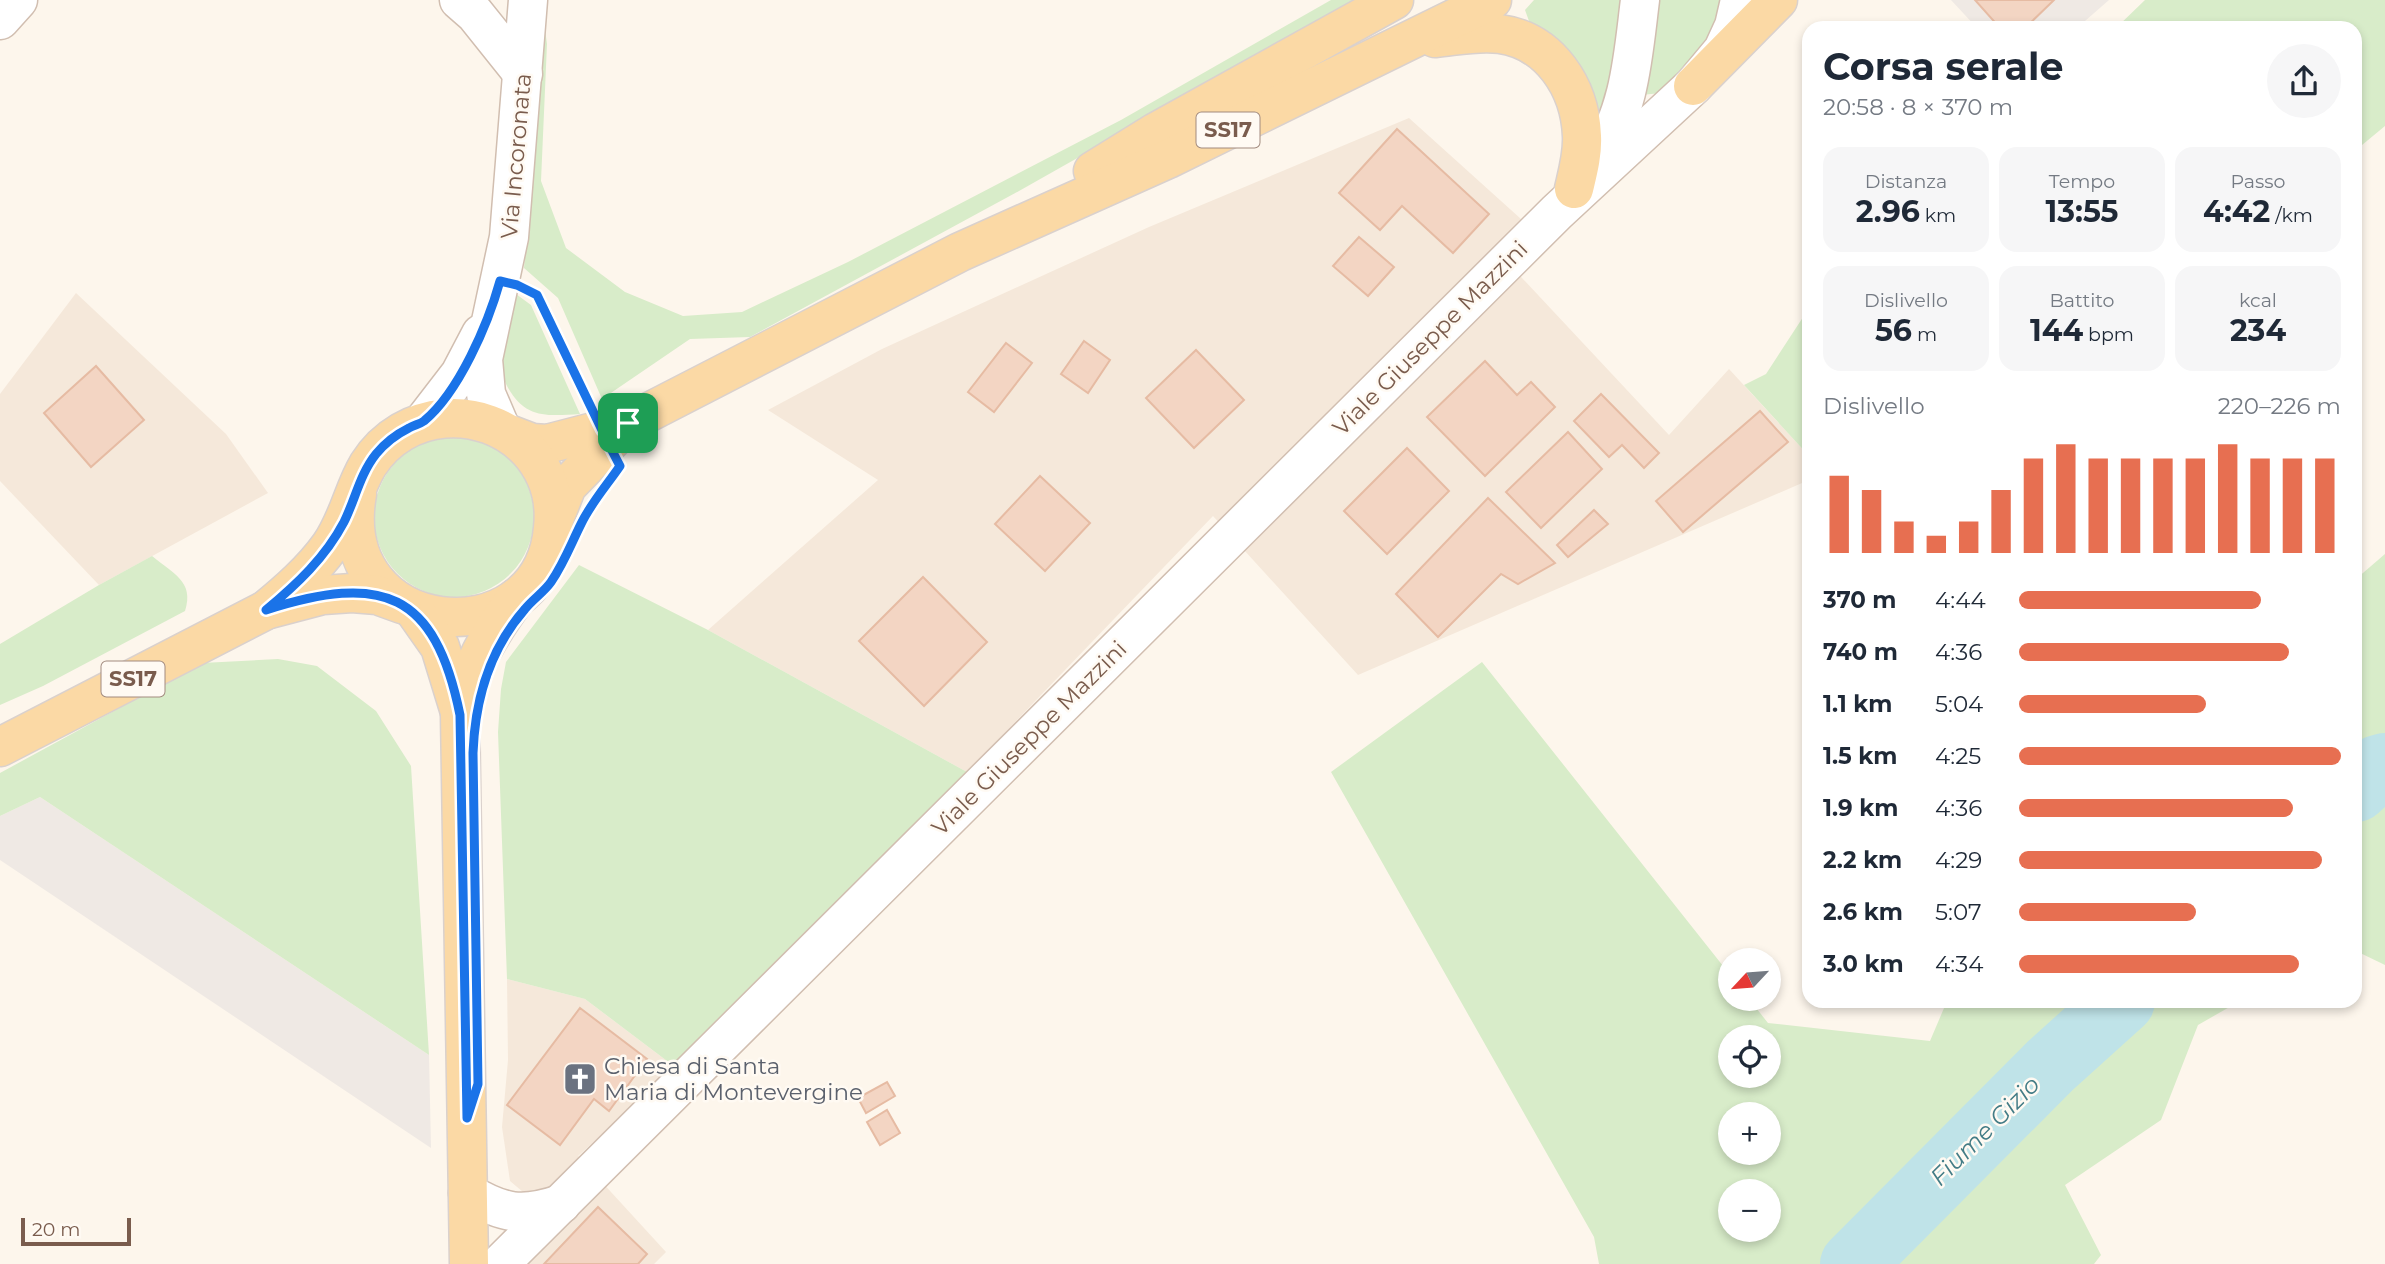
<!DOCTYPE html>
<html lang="it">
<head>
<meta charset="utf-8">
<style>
  :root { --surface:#fff; --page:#f6f6f7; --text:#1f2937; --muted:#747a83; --accent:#e76f51 }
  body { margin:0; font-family:Montserrat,sans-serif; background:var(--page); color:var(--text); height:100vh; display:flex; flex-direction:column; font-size:26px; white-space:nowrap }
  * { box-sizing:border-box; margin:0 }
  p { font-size:23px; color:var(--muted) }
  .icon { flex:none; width:38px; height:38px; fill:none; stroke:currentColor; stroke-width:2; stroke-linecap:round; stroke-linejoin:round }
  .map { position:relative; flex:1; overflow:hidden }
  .side { position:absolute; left:1802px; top:21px; width:560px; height:987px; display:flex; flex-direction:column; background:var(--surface); border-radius:21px; box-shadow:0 4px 10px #0003 }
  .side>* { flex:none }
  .needle { width:46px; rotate:244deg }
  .buttons { position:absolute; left:1718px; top:948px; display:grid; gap:14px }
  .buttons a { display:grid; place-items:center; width:63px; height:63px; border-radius:50%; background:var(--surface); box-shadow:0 4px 10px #0003; font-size:35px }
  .scale { position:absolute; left:21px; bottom:18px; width:110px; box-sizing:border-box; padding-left:7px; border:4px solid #7a5c4d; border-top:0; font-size:19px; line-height:24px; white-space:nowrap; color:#7a5c4d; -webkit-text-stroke:5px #fffaf3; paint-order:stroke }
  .pin { position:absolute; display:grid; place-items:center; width:60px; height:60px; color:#fff; margin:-30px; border-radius:14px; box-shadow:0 4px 10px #0006 }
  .round { display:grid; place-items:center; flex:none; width:74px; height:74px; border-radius:37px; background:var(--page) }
  .overview { display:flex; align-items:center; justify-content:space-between; height:119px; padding:0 21px }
  h1 { font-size:38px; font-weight:700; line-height:52px }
  .stats { display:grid; grid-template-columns:repeat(3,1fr); gap:10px; height:119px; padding:7px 21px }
  .stats div { display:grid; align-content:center; border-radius:18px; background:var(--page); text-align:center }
  .stats b { font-size:30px; font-weight:700 }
  .stats small { font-size:19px; font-weight:400 }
  .stats p { font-size:19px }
  .chart { height:196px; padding:14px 21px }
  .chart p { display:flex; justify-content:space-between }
  .chart svg { width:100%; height:126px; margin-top:7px; stroke:var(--accent); stroke-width:6 }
  ul { padding:0 21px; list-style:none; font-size:23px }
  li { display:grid; grid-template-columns:112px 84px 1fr; align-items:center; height:52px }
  li i { height:18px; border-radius:9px; background:var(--accent) }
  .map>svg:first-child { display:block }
</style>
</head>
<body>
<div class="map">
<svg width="2385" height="1264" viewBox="0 0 2385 1264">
  <rect width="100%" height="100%" fill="#fdf6ec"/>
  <g fill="#f5e8da">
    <path d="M1409,118L1521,219L1494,248L1669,435L1729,369L1809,456V480L1358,675L1213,516L967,772L708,630L878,480L768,410L882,349L1149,227Z"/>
    <path d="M76,293L226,434L268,493L99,585L0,481V394Z"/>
    <path d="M507,979L585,999L675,1067L578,1156L666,1252L654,1264H519L561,1224L510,1181L502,1127L508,1060Z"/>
  </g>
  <g fill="#efe9e4">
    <path d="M1951,0H2109L2077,28H1977Z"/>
    <path d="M40,797L429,1055L431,1148L0,860V816Z"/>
  </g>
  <g fill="#d8ecc9" fill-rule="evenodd">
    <path d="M1331,0H1357L1019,191L750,337L690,339L602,399L558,298L524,268L543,15L547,44L541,181L566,248L625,292L683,316L742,312L848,262L1121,120Z"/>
    <path d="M1534,0H1628L1609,115L1601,109L1592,108L1533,32L1525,10Z"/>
    <path d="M1653,0H1724V17L1671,92L1641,95Z"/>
    <path d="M2145,0H2385V126L2356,150V28H2116Z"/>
    <path d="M516,294L531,305L580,414C546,416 524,419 506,384C502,375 499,362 500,352C501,333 511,311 516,294Z"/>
    <path d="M1809,308L1810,456H1809L1744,385L1766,374Z"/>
    <circle cx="454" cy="517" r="80"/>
    <path d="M2385,554V965L2356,951V579Z"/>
    <path d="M152,556C172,573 195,581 185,611L43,686L0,705V644L99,585Z"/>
    <path d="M579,565L708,630L967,772L675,1067L585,999L507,979L498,732L501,689L506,662Z"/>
    <path d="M278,659L317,666L376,711L411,766L429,1055L40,797L0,816V773L202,663Z"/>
    <path d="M1482,662L1731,976V999H1749L1768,1023L1930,1041L1947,1001H2240L2198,1025L2161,1120L2065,1185L2101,1255L2094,1264H1599L1594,1237L1331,772ZM1731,1038H1769V1076H1731ZM1731,1115H1769V1153H1731ZM1731,1192H1769V1230H1731Z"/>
  </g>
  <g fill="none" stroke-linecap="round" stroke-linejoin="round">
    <g stroke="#bfe3e8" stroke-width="66">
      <path d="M2356,789L2378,768L2385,766"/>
      <path d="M1853,1264L2050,1066L2122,1001"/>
    </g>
  </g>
  <g fill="#f3d5c3" stroke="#e6bba3" stroke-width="2">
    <path d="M1975,0H2054L2025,28H2000Z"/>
    <path d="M1397,129L1489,214L1453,253L1402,206L1380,230L1339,193Z"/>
    <path d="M1359,237L1394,267L1368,296L1333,266Z"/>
    <path d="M1084,341L1110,360L1088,393L1061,374Z"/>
    <path d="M1006,343L1032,363L994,412L968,392Z"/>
    <path d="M1196,350L1244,400L1194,448L1146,398Z"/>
    <path d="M1485,361L1517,395L1531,382L1555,407L1485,476L1427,417Z"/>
    <path d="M96,366L144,420L91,467L44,413Z"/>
    <path d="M1601,394L1659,453L1644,468L1622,445L1609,457L1574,421Z"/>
    <path d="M1760,411L1788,442L1683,532L1656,501Z"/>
    <path d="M1568,432L1602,469L1541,528L1506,492Z"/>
    <path d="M1407,448L1449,491L1387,554L1344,511Z"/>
    <path d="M1040,476L1090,523L1045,571L995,524Z"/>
    <path d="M1488,498L1555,563L1518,584L1501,574L1438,637L1396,594Z"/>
    <path d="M1594,510L1608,524L1568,557L1557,545Z"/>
    <path d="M923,577L987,642L924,706L859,641Z"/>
    <path d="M580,1008L647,1059L609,1111L594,1099L560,1145L507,1105Z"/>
    <path d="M887,1082L895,1096L866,1113L858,1098Z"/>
    <path d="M887,1110L900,1133L880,1145L867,1122Z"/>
    <path d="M598,1207L647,1254L638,1264H544Z"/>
  </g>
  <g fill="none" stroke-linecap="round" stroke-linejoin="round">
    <defs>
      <g id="minor">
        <path d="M459,0L475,14L523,74"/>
        <path d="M0,20L18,0"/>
        <path d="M1596,160C1630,113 1633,56 1640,0"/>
        <path d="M423,422L460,374L481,334"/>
        <path d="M501,429L486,394L483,359L509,237L528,0"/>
        <path d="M468,1193C503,1214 522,1217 561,1204"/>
        <path d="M500,1264L1557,212L1693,86L1723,50L1734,26L1740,0"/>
      </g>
      <g id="major">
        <path d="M1435,38C1456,36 1478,31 1500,34C1550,41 1580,87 1582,136C1583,154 1578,172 1574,189"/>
        <path d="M1693,86L1778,0"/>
        <path d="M1093,171L1156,132L1394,0"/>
        <path d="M511,435L532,443L547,444L628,423L960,252L1168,159L1492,0"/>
        <path d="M554,519L567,486L628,423"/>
        <path d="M266,610C289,591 312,571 330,546C348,521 353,490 368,465C404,408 483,403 528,450C548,472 556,500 553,528C542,661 331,641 357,494"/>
        <path d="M414,610L440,647L459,709"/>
        <path d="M0,747L266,610L323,595L352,593L377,595L402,604"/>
        <path d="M469,1264L460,715C467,670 489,635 516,598"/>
      </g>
    </defs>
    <use href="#minor" stroke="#d1beb0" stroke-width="41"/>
    <use href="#major" stroke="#dad1cd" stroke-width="41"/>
    <path stroke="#d9b8a5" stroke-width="4.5" stroke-dasharray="2 5" stroke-linecap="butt" d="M536,294L586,396"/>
    <use href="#minor" stroke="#fff" stroke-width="38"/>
    <use href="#major" stroke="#fbd9a5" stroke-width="38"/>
  </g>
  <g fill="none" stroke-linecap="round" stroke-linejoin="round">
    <defs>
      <path id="route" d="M500,281L517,285L537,295L602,430L628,423L607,441L620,466C607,485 591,503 581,524C571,544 564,563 551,582C544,592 533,599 525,609C489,650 475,699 473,753L478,1084L467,1118L460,715C435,591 382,573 266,610C297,584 325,558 344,522C355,500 360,474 376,454C385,443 397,434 409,428C414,425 420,424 424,421C459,392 488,324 500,281Z"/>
    </defs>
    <use href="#route" stroke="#fff" stroke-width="14"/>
    <use href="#route" stroke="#1a73e8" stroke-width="9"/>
  </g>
  <defs>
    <symbol id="church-square" viewBox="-11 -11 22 22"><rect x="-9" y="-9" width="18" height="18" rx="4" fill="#6b7280" stroke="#fffaf3"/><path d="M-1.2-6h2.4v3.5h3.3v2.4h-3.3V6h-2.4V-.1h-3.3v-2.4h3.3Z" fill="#fff"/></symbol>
  </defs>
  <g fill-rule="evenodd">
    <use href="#church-square" x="561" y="1060" width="38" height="38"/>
  </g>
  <g text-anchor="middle" stroke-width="5" stroke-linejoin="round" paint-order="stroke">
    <g fill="#fffaf3" stroke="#a28b7f" stroke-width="2">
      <rect x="1196.5" y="112.5" width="63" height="35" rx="5"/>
      <rect x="101.5" y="661.5" width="63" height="35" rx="5"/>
    </g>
    <g font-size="21" font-weight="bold" fill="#7a5c4d">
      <text x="1228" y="137">SS17</text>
      <text x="133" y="686">SS17</text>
    </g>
    <g font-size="23" fill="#7a5c4d" stroke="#fffaf3">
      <text transform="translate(516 156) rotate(-85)" y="8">Via Incoronata</text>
      <text transform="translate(1430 338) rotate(-45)" y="8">Viale Giuseppe Mazzini</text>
      <text transform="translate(1029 738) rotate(-45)" y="8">Viale Giuseppe Mazzini</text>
    </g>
    <g font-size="23" fill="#5b616d" stroke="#fffaf3" text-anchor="start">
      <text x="604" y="1074">Chiesa di Santa<tspan x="604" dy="26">Maria di Montevergine</tspan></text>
    </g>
    <g font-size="24" font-style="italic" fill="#437c86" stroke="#fffaf3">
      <text transform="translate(1985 1131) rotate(-45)" y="8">Fiume Gizio</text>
    </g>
  </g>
</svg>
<div class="buttons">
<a><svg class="needle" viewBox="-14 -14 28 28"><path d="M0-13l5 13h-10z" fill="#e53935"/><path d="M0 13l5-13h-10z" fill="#747a83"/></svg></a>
<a><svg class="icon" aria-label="locate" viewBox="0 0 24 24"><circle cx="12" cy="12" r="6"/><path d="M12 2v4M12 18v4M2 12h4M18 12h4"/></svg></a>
<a>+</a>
<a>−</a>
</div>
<div class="scale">20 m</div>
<div class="pin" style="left:628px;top:423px;background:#1e9e55"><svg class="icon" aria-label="arrive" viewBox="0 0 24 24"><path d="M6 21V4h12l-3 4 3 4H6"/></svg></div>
<section class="side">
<div class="overview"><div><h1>Corsa serale</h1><p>20:58 · 8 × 370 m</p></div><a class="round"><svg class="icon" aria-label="share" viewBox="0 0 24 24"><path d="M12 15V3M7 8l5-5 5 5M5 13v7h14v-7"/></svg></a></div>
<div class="stats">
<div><p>Distanza</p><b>2.96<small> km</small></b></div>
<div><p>Tempo</p><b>13:55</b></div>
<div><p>Passo</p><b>4:42<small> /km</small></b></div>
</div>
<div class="stats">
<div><p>Dislivello</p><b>56<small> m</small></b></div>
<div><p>Battito</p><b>144<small> bpm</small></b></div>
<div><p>kcal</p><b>234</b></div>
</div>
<div class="chart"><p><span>Dislivello</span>220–226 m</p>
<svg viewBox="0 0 160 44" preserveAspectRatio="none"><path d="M5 44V17M15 44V22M25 44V33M35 44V38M45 44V33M55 44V22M65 44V11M75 44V6M85 44V11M95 44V11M105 44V11M115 44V11M125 44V6M135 44V11M145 44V11M155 44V11"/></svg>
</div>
<ul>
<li><b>370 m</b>4:44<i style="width:75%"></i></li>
<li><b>740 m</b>4:36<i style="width:84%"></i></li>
<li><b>1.1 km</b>5:04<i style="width:58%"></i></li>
<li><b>1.5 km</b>4:25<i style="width:100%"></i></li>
<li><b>1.9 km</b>4:36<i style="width:85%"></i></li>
<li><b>2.2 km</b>4:29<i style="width:94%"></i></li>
<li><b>2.6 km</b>5:07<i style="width:55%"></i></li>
<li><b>3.0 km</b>4:34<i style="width:87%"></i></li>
</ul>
</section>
</div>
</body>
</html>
